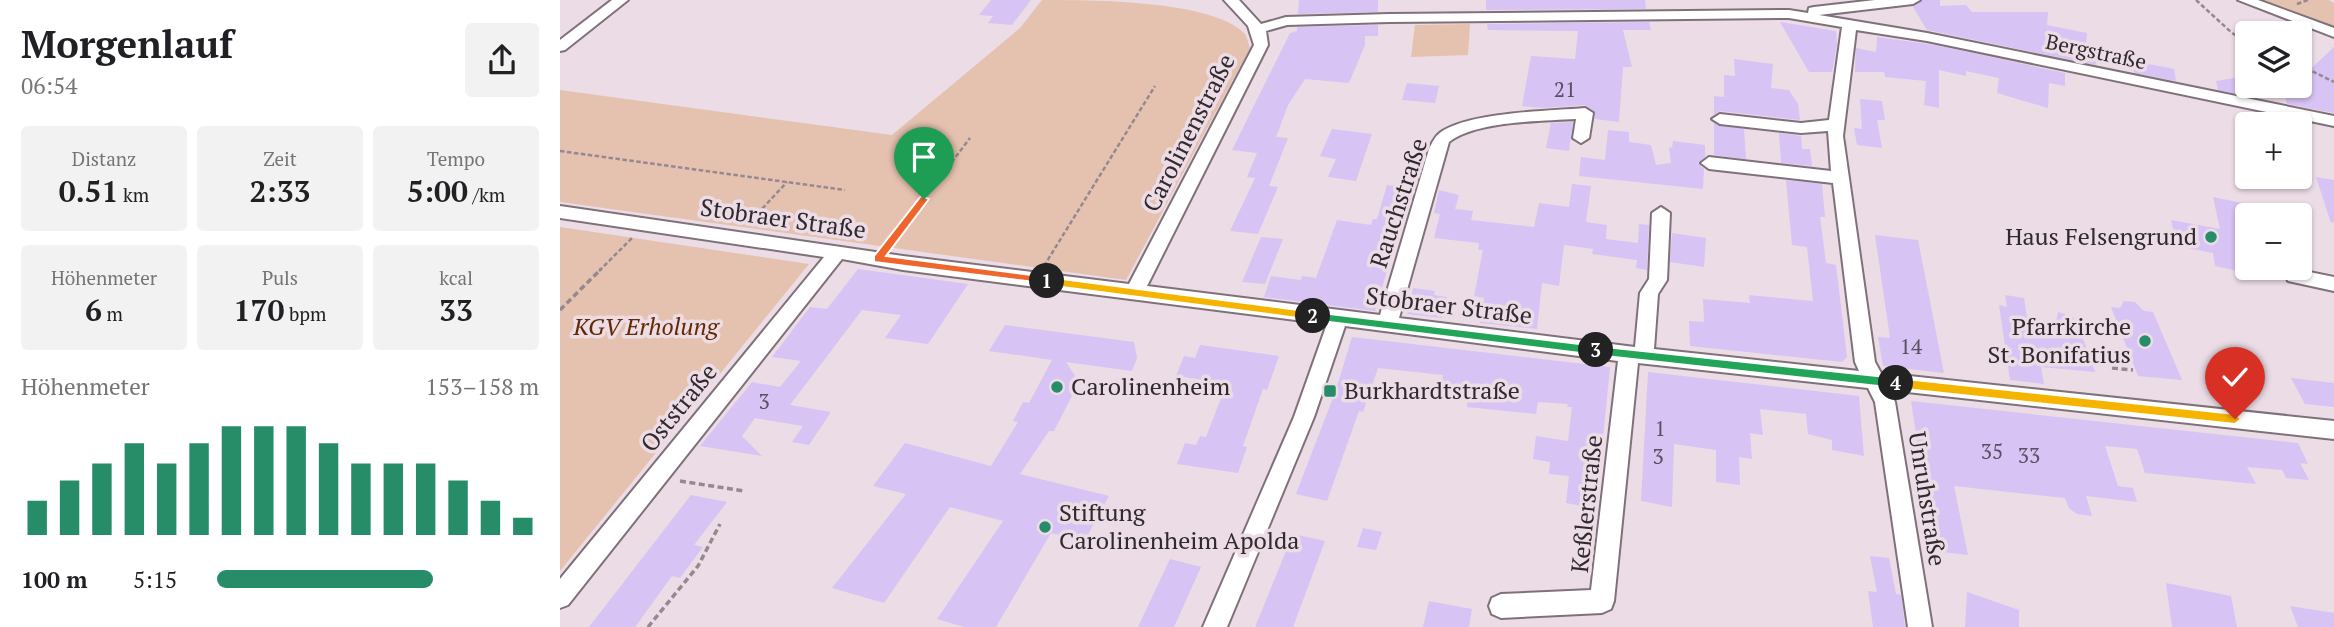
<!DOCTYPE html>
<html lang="de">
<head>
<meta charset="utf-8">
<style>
  :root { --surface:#fff; --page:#f2f2f2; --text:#202124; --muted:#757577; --accent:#278d68 }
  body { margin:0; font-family:"PT Serif",serif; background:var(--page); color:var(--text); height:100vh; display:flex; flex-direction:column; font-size:26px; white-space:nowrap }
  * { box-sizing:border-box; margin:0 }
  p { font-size:23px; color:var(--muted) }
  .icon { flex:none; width:38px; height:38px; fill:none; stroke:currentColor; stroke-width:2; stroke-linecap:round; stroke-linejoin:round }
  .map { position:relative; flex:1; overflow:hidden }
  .panel { display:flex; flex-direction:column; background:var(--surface); width:560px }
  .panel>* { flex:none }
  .buttons { position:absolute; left:1675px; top:21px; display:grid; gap:14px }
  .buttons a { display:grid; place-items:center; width:77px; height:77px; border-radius:7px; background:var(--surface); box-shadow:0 2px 5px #0004; font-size:35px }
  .pin { position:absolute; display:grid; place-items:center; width:60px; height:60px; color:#fff; margin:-72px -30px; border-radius:50% 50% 50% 0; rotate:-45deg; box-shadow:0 0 7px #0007 }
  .pin .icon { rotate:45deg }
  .km { position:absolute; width:35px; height:35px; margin:-18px; border-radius:50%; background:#222; color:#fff; font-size:19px; line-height:35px; text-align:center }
  .round { display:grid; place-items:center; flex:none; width:74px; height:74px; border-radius:7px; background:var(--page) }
  .head { display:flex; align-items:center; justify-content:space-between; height:119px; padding:0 21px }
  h1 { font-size:38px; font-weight:600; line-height:52px }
  .metrics { display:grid; grid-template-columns:repeat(3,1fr); gap:10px; height:119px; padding:7px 21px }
  .metrics div { display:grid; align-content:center; border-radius:7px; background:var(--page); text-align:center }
  .metrics b { font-size:30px; font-weight:600 }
  .metrics small { font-size:19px; font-weight:400 }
  .metrics p { font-size:19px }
  .chart { height:196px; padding:14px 21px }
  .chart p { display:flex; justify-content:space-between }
  .chart svg { width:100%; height:126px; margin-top:7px; stroke:var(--accent); stroke-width:6 }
  ul { padding:0 21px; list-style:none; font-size:23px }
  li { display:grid; grid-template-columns:112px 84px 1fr; align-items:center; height:52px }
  li i { height:18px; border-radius:9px; background:var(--accent) }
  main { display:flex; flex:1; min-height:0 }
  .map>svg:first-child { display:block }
</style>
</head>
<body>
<main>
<section class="panel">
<div class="head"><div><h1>Morgenlauf</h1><p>06:54</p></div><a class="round"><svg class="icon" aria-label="share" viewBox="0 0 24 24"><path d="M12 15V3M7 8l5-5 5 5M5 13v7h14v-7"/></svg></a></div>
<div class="metrics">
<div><p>Distanz</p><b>0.51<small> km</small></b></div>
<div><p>Zeit</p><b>2:33</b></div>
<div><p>Tempo</p><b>5:00<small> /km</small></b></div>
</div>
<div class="metrics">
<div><p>Höhenmeter</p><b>6<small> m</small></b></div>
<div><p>Puls</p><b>170<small> bpm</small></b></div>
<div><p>kcal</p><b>33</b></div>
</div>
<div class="chart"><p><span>Höhenmeter</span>153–158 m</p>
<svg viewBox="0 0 160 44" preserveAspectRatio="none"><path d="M5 44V32M15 44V25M25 44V19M35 44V12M45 44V19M55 44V12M65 44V6M75 44V6M85 44V6M95 44V12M105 44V19M115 44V19M125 44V19M135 44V25M145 44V32M155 44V38"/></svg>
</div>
<ul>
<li><b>100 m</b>5:15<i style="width:67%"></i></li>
</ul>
</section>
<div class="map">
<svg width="1774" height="627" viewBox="0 0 1774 627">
  <rect width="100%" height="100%" fill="#ecdce6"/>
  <g fill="#e5c1b0">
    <path d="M482,0C531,0 651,0 684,33C687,36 688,43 690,48L566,280L0,202V90L332,135L460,28Z"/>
    <path d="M1699,0H1769L1774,3V29Z"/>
    <path d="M910,24L908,55L851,57L855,25Z"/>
    <path d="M0,227L249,264L0,571Z"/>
  </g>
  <g fill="#d7c3f4">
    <path d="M431,0H471L452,25L428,23L433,16L419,15Z"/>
    <path d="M739,0H818V12L738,14Z"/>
    <path d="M926,0H1085L1086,9L926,10Z"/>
    <path d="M1362,0H1380V6L1406,5L1412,12H1488L1487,25L1527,33L1526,47L1537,49L1536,65L1367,30L1353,7Z"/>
    <path d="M1089,22L1091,30H1063L1072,67H1063L1059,122L1035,119L1034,111L1025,105L983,108L962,106L971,56L1015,59L1018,31L928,30L927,24Z"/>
    <path d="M1220,22L1276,31L1277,45L1272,72H1249Z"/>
    <path d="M818,25V36H805V45L789,83L745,79L728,105L716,137L728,138L709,186L718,187L698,234L670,231L695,178L687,177L697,153L672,150L730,33L737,31V27Z"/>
    <path d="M1317,37L1375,45L1505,73V86L1489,83L1488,108L1437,93L1439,78L1406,71V76L1379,70V108L1364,105L1366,81L1325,77L1324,72H1295L1296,48L1316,52Z"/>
    <path d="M1774,47V113L1727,104L1722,86H1744L1741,78Z"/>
    <path d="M1174,59L1213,64L1211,88L1229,90L1238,104L1240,120L1160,111L1154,115V96L1164,97V75L1175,76Z"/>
    <path d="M1573,61L1614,69L1616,81L1574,73Z"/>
    <path d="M1687,76V86H1689L1692,97L1658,90L1656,81Z"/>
    <path d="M847,83L879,86L875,103L842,100Z"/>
    <path d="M1300,99L1322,101L1325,120H1317L1322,148L1297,145L1294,128L1302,129Z"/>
    <path d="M1013,122L1009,151L986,148L991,123Z"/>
    <path d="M1154,123L1184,129L1186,159L1154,155Z"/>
    <path d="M772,129L812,134L796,181L768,177L776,159L760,156Z"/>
    <path d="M1048,130L1069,132V142L1091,145L1096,165L1111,163L1109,147L1112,148L1113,141L1145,145V157L1138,163L1144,169L1143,189L1019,176L1021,157L1045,160Z"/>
    <path d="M1219,133L1241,136L1242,149H1250L1252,166L1221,163Z"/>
    <path d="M1756,177L1774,180V222L1771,223Z"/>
    <path d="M1226,180L1262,184L1265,217H1260L1266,263L1276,265L1287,357L1282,362L1130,346L1129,321L1144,322L1143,299L1190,303L1189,295L1253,301L1247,247L1232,245Z"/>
    <path d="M1012,184L1031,186L1026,222L1047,225L1046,239L1078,243L1079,224L1089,225L1087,270L1076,268L1077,260L1032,254L1033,249L1004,245L999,286L982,283L977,329L920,323L924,298L914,296L923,250H918L919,243L874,238L880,214L874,213L879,190L899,195L895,209L913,211L911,220L974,227L979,203L1009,207Z"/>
    <path d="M827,185L852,188L815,311L704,297L711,276L741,280L742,276L756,278L777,220L811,225L813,219H817Z"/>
    <path d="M1653,197L1687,204V273L1655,266L1653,253L1617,246L1611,220L1660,229Z"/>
    <path d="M1112,233L1146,238L1144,267L1110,262Z"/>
    <path d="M1315,235L1358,240L1384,373L1323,366L1318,337L1330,338Z"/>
    <path d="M701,237L723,239L705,284L682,282Z"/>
    <path d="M298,269L408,284L368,344L325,338L341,315L302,310L230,405L271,412L249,445L232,442L243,426L195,418L182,436L202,456L140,446L192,382L220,387L241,361L212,357L250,307L267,309Z"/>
    <path d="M853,288L875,291L874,295L887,297L882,318L847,314Z"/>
    <path d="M1445,295L1464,298L1469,331L1494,334L1498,312L1513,317L1517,325L1521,326V333L1535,372L1481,367L1484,384L1450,380L1439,305L1447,307Z"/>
    <path d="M1564,301L1575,302L1584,311L1593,312L1622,380L1578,376L1551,307L1560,308Z"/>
    <path d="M445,325L574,342L577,358L572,371L506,362L519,382L494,431H489L460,474L549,496L524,542L491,533L436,627H404L377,619L443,521L390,507L324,603L272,588L346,494L313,486L345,443L431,466L458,422L453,421L463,402L469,403L492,360L429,351Z"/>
    <path d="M792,337L1050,367L1036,509L1006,503L1009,476L989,474L990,462L973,459L976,436L1008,441L1012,407H1007L1008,404L978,402L976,414L907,407L908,395L880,391L883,375L818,368L803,412L799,411L767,501L736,494L776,390Z"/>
    <path d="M640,345L719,356L707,390L703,389L683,446L687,447L678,473L617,464L625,443L636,445L640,436L646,437L667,383L616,376L624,356L635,358Z"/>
    <path d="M1088,372L1299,396L1304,456L1272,450V440L1248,434L1246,414L1200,409L1203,435L1190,433L1192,459L1179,457L1180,485L1156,482V450L1114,444L1112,507L1081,501Z"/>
    <path d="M1731,378L1774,383V407L1745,404Z"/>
    <path d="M1351,401L1738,443L1748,464L1740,463L1749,480L1726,478L1722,470L1687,467L1696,484L1585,473L1577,449L1545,446L1558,486L1573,488L1577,502L1526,496L1532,516L1517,514L1509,508L1505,498L1394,486L1408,555L1374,551Z"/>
    <path d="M131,495L167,502L134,545L143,547L120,578L112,576L75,627H29Z"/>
    <path d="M803,528L822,532L816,550L797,547Z"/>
    <path d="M733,534L765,541L733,627H695Z"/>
    <path d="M1310,556L1329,558L1336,594L1341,595L1345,627H1313L1308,591L1317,592Z"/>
    <path d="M610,559L641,567L614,627H578Z"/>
    <path d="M1606,583L1671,596L1677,627H1612Z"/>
    <path d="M1407,592L1459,610V627H1405Z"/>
    <path d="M869,601L912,609L909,627H863Z"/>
    <path d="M1730,606L1774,613V627H1738Z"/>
  </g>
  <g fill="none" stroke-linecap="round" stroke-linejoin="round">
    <defs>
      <g id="minor">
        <path d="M52,0H68L5,50L0,51V40Z"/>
        <path d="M664,0H679L701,24L726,17L829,14L1229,10L1248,13L1249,8L1254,7L1315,0H1360L1353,4L1259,15L1367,33L1774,116V126L1367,41L1296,30L1283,136L1315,362L1321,373L1774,421V439L1329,390L1335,402L1372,627H1348L1315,402L1308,388L1078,363L1054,601L1051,609L1042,613L941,618L932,614L929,606L932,598L941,594L1031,590L1058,361L785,326L754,417L667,627H643L734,417L767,324L343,270L282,259L8,605L0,608V579L264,257L0,218V206L343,256L569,284L694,45L688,26ZM1229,18L1282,27L1269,120L1241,123L1160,114L1152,119L1160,124L1241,133L1268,131L1271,171L1149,157L1141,163L1149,169L1273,183L1295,362L1299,371L1094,349L1098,294L1107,280L1110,213L1101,207L1092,213L1089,279L1080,293L1075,347L839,318L889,142C916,121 982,121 1016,119L1013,138L1021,143L1029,138L1033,113L1025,108C989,111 911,112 881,132C875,136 872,143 869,149L820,315L587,286L708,45L706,31L727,25L829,22Z"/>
        <path d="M1678,0H1698L1774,28V37Z"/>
        <path d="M1735,269L1774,277V291L1728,281L1726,276L1728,271Z"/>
      </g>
    </defs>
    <use href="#minor" stroke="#7f717a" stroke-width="4"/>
    <g stroke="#958990" stroke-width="2.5" stroke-dasharray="4.5 2.5" stroke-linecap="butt">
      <path d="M1636,0L1672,33L1687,42"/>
      <path d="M1737,4L1748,0"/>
      <path d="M1740,65L1774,82"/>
      <path d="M0,151L285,190"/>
      <path d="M188,224L227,182"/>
      <path d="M328,246L410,138"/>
      <path d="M484,266L595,86"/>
      <path d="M39,271L73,237"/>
    </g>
    <g stroke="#958990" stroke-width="3.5" stroke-dasharray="6 3.5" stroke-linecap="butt">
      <path d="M0,310L41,269"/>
      <path d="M1552,368L1573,370"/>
      <path d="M120,481L184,491"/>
      <path d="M88,627L138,566L160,524"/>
    </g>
    <use href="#minor" fill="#fff" fill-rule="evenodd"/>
  </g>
  <path fill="#f0652b" stroke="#fff" stroke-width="2" d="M361,196L369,199L326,256L487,277L492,281L491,284L314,262V256Z"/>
  <path fill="#f5b400" stroke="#fff" stroke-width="2" d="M487,277L753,312L758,316L753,320L487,285L481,281Z"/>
  <path fill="#22a559" stroke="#fff" stroke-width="2" d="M753,312L1036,346L1042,350L1036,355L753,320L747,316Z"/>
  <path fill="#22a559" stroke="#fff" stroke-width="2" d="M1036,346L1336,378L1342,383L1336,388L1036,355L1030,350Z"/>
  <path fill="#f5b400" stroke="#fff" stroke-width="2" d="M1336,378L1675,414L1681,419L1675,424L1336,388L1330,383Z"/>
  <g fill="#278d68" stroke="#ecdce6" stroke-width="2.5">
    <circle cx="1651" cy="237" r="7"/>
    <circle cx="1585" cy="341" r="7"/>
    <circle cx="497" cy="387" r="7"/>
    <rect x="763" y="384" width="14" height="14" rx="3.5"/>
    <circle cx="485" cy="527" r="7"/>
  </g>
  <g text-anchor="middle" stroke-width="7" stroke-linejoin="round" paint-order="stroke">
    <g font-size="21" fill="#302a2e" stroke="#ecdce6">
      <text transform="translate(1536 52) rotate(12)" y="7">Bergstraße</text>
    </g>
    <g font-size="21" fill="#5a5060">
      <text x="1005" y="97">21</text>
      <text x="1351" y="354">14</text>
      <text x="204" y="409">3</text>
      <text x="1100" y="436">1</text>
      <text x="1432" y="459">35</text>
      <text x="1469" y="463">33</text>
      <text x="1098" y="464">3</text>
    </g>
    <g font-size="24" fill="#302a2e" stroke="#ecdce6">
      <text transform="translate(629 133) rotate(-63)" y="8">Carolinenstraße</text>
      <text transform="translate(839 203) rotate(-72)" y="8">Rauchstraße</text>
      <text transform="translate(223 219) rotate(8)" y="8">Stobraer Straße</text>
      <text transform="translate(889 306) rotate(7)" y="8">Stobraer Straße</text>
      <text transform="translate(119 408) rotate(-51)" y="8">Oststraße</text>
      <text transform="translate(1367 499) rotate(81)" y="8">Unruhstraße</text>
      <text transform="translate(1027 504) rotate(-84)" y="8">Keßlerstraße</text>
    </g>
    <g font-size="24" fill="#302a2e" stroke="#ecdce6" text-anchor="start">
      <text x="1637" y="245" text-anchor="end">Haus Felsengrund</text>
      <text x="1571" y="335" text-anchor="end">Pfarrkirche<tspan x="1571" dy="28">St. Bonifatius</tspan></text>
      <text x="511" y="395">Carolinenheim</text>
      <text x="784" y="399">Burkhardtstraße</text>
      <text x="499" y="521">Stiftung<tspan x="499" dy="28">Carolinenheim Apolda</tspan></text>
    </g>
    <g font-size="24" font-style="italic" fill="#652901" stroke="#ecdce6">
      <text x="86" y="335">KGV Erholung</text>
    </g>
  </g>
</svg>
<div class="buttons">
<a><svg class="icon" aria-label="layers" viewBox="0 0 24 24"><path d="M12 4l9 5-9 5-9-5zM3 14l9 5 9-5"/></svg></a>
<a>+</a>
<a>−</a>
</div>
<div class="pin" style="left:364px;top:199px;background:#1e9e55"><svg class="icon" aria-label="arrive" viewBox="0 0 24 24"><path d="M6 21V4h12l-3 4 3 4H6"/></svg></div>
<div class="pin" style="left:1675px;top:419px;background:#d93025"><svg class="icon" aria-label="check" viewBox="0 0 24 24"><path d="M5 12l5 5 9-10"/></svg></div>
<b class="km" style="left:487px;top:281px">1</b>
<b class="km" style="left:753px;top:316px">2</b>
<b class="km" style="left:1036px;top:350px">3</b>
<b class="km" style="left:1336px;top:383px">4</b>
</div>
</main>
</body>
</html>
